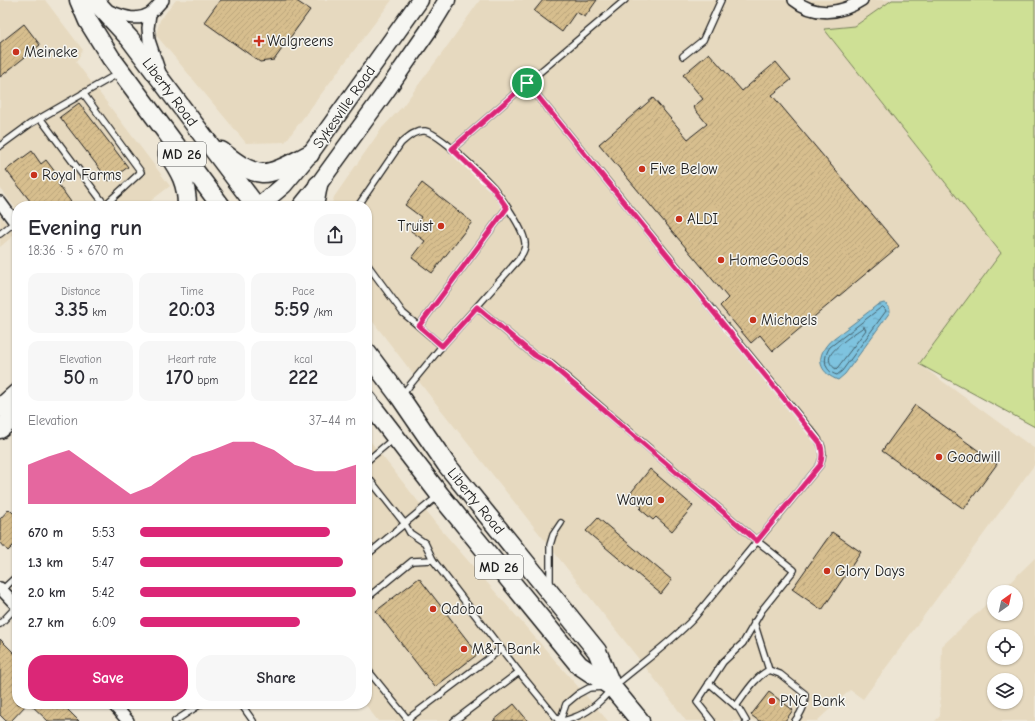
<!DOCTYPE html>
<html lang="en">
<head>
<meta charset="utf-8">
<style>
  :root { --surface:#fff; --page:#f7f7f7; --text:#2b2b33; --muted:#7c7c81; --accent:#db2777 }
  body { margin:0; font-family:"Comic Neue",sans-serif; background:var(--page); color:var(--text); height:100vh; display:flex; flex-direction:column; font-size:15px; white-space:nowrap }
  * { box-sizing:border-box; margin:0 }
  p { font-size:13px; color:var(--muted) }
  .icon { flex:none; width:22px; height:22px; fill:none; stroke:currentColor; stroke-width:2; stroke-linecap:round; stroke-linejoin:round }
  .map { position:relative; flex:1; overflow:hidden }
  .panel { position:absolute; left:12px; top:201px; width:360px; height:508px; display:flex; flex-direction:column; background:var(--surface); border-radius:16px; box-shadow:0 1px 3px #0004 }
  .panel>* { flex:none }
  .needle { width:26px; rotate:33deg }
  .buttons { position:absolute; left:987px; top:585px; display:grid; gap:8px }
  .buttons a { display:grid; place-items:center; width:36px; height:36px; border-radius:50%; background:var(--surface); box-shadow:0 1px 3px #0004; font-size:20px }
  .pin { position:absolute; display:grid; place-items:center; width:34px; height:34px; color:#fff; margin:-17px; border:2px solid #fff; border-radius:50%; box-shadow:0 1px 4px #0007 }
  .round { display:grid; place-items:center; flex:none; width:42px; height:42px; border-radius:16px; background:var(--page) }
  .overview { display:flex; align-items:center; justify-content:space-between; height:68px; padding:0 16px }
  h1 { font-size:22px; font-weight:700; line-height:30px }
  .figures { display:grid; grid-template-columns:repeat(3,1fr); gap:6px; height:68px; padding:4px 16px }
  .figures div { display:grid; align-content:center; border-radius:10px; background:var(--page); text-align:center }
  .figures b { font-size:20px; font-weight:700 }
  .figures small { font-size:11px; font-weight:400 }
  .figures p { font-size:11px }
  .chart { height:112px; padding:8px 16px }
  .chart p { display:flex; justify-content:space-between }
  .chart svg { width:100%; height:72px; margin-top:4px; fill:var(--accent); opacity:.7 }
  .cta { display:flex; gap:8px; margin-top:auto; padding:8px 16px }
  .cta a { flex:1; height:46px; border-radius:16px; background:var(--accent); color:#fff; font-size:16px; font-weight:700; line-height:46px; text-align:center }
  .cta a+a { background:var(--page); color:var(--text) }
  ul { padding:0 16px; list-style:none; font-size:13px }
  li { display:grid; grid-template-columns:64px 48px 1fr; align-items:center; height:30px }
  li i { height:10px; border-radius:5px; background:var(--accent) }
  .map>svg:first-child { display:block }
</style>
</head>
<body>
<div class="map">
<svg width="1035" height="721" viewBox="0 0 1035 721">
  <defs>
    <pattern id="water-ripples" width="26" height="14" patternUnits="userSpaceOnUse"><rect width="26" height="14" fill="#7ec3df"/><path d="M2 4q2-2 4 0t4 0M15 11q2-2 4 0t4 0" fill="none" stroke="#6ca7bf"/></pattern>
    <pattern id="building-hatch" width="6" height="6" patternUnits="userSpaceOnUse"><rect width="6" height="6" fill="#d7be8e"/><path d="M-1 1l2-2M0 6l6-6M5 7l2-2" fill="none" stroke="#b8a37a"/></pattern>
  </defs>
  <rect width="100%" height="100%" fill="#ede5d4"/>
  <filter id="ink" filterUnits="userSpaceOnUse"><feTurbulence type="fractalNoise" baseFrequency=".025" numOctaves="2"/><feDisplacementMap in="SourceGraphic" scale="8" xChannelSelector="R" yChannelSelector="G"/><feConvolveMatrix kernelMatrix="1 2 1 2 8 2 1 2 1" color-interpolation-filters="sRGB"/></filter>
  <g filter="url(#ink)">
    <g fill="#e6d9bf" fill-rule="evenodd">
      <path d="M0,0H45L83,50L76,62L170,186L144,206H17V210L0,188Z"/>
      <path d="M176,0H392L285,142L246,143L156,35L160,20Z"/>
      <path d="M480,0H892L855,26L824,29L1001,253L919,364L1035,449V464L863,699L850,690L817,721H686L665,692L427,392L367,314V206H331L334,197L382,128L402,107L443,52Z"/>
      <path d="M0,215L14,235L0,247Z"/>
      <path d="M367,437L436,524L608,721H378L365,704H367Z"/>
      <path d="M1035,558V721H935L940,716L942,646L994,597V614H1016V592H1000ZM994,636H1016V658H994ZM994,680H1016V702H994Z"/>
    </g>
    <path fill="#cee095" stroke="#757e58" d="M892,0H1035V427L919,364L1001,253L824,29L855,26Z"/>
    <path fill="url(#water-ripples)" stroke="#578091" d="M884,303C888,305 890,307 890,312L845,374L838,380C822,374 815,361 826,346C830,340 837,336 842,332C854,323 866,314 877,305Z"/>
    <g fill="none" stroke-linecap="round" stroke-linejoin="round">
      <g stroke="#435f6a" stroke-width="1">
        <path d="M883,307L885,309L886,311L842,371L837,375C823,371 823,357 830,347L879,309Z"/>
        <path d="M864,327L866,330L838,367L836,369C831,366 828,361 830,356C833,348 857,331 864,327Z"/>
      </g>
    </g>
    <g fill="url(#building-hatch)" stroke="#1c1c1c">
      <path d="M220,0H295L310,10L274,60L260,62L204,22Z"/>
      <path d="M543,0H597L585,17L576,12L562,32L534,11Z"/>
      <path d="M24,24L40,45L0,77V43Z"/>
      <path d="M709,53L742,91L776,62L791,80L772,95L899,246L773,351L760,335L751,343L720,306L728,298L599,144L653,98L688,139L707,124L693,107L703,99L683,75Z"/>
      <path d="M79,103L128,167L109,181L60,117Z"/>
      <path d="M32,151L41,164L46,160L62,181L58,184L71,202L65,206H34L6,170Z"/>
      <path d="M422,183L472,222L432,273L412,258L425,241L411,231L421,217L405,205Z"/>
      <path d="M915,405L997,464L964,509L882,451Z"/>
      <path d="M650,469L693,506L672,531L656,517L653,520L640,509L642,507L629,495Z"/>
      <path d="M9,509L17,517V542L8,551L0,542V519Z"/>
      <path d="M598,518L672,580L661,594L586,531Z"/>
      <path d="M832,532L861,552L822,610L792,589Z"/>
      <path d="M419,578L478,654L435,687L376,611Z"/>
      <path d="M0,639L17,656V704H27L11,721H6L0,715Z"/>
      <path d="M769,692L793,710L785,721H759L751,715Z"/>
      <path d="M30,704H62L79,721H48Z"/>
      <path d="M514,704L528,721H493Z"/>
    </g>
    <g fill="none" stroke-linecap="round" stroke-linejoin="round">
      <defs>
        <g id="service">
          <path d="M683,56L703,40L721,0"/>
          <path d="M527,83L804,422C816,437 828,445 820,465L693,619C670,643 643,662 618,683C611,688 607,695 601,700C589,712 578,717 563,721"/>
          <path d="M83,93L141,172L104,206"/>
          <path d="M40,118L105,205"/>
          <path d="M0,146L30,124L119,73"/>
          <path d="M452,149L527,83L625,0"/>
          <path d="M358,206L401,143C408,137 415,130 425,131C439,133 482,175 493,187C502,199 524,229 525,243C526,249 522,254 519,259L442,346L401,396"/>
          <path d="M0,234L15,222"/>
          <path d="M367,264L403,313L442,346"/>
          <path d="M477,307L534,355L550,363L757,541L794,570L762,610L743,643L723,662L697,702L712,721"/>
          <path d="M419,326L507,208"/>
          <path d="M367,461L393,439"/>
          <path d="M367,476L405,524L410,533L425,543L433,560L519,672L559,721"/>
          <path d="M367,555L438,496"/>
          <path d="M550,584V545L553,535L561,523"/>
          <path d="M2,590L17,576"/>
          <path d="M367,598L412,561L433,560"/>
          <path d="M754,622L769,670"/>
          <path d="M0,624L17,606"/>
          <path d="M367,669L409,721"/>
          <path d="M709,683L739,709L746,721"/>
          <path d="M241,704L253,721"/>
          <path d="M736,706C746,693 754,678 769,670L780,674L805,694C805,705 802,712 795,721"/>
          <path d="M408,719L501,649"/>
          <path d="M175,721L201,704"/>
          <path d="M454,721L519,672"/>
          <path d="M560,721L566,704L578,694L589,688L604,687"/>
        </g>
        <g id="minor">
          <path d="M794,0C815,17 841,14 862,0"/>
          <path d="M106,10C119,14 135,23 149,14C154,11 159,4 163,0"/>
          <path d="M150,14L148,28L149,40L160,73"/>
          <path d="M0,202L17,225"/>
          <path d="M0,588L17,606"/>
          <path d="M113,704L128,721"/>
        </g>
        <g id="secondary">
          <path d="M259,206L284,185L310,154L420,0"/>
          <path d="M301,206L318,185L387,90L428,31L447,0"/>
        </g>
        <g id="primary">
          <path d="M79,0L88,21L111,58L221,206"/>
          <path d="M94,0L130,39L256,206"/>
          <path d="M221,151C233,160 247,172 262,173C276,174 297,160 310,154"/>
          <path d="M168,154C180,172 187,183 187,206"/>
          <path d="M314,206L318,185"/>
          <path d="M367,353L400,397L446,464L597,651L612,687L640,721"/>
          <path d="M367,400L440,495L579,665L612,687"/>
          <path d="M0,408L17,393"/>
          <path d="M0,429L17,415"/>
        </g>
      </defs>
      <use href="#service" stroke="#1c1c1c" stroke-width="8"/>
      <use href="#minor" stroke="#1c1c1c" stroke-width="14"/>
      <use href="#secondary" stroke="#1c1c1c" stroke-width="19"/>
      <use href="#primary" stroke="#1c1c1c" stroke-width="21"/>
      <use href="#service" stroke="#f6f6f2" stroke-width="5.5"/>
      <use href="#minor" stroke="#f6f6f2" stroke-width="11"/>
      <use href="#secondary" stroke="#f6f6f2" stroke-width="16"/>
      <use href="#primary" stroke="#f6f6f2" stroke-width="18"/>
    </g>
  </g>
  <g fill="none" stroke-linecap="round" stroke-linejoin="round" filter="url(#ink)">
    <defs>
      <path id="route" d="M527,83L820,443C823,451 823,457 820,465L757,541L550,364L534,355L477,307L442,346L419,326L507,208L493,188L452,149Z"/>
    </defs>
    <use href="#route" stroke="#fff" stroke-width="8"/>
    <use href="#route" stroke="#db2777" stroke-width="5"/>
  </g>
  <g fill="#c8321e" stroke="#f6f6f2" stroke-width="1.5">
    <path d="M257 35h4v4h4v4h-4v4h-4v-4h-4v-4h4z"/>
    <circle cx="16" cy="52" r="4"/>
    <circle cx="642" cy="169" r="4"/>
    <circle cx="34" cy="175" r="4"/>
    <circle cx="679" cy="219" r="4"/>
    <circle cx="441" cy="226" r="4"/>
    <circle cx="721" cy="260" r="4"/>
    <circle cx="753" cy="320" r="4"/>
    <circle cx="939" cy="457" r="4"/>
    <circle cx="661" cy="500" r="4"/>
    <circle cx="827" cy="571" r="4"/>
    <circle cx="433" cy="609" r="4"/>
    <circle cx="464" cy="649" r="4"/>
    <circle cx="772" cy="701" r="4"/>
  </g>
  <g text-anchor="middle" stroke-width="3" stroke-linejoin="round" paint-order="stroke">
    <g fill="#f6f6f2" stroke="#5d5d5c" stroke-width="1">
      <rect x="158" y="142" width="48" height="24" rx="3"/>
      <rect x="475" y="555" width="48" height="24" rx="3"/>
    </g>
    <g font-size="14" font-weight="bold" fill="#1c1c1c">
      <text x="182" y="159">MD 26</text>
      <text x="499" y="572">MD 26</text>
    </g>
    <g font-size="15" fill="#1c1c1c" stroke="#f6f6f2" text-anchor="start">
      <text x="267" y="46">Walgreens</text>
      <text x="24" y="57">Meineke</text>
      <text x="650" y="174">Five Below</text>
      <text x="42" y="180">Royal Farms</text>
      <text x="687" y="224">ALDI</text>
      <text x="433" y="231" text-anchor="end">Truist</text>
      <text x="729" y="265">HomeGoods</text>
      <text x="761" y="325">Michaels</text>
      <text x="947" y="462">Goodwill</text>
      <text x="653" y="505" text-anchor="end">Wawa</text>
      <text x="835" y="576">Glory Days</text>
      <text x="441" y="614">Qdoba</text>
      <text x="472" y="654">M&amp;T Bank</text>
      <text x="780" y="706">PNC Bank</text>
    </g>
    <g font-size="15" fill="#1c1c1c" stroke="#f6f6f2">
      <text transform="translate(170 92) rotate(53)" y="5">Liberty Road</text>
      <text transform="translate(344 107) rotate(-55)" y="5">Sykesville Road</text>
      <text transform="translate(476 501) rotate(51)" y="5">Liberty Road</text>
    </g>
  </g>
</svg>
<div class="buttons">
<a><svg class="needle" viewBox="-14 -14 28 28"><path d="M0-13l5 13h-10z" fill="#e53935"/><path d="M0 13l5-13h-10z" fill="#7c7c81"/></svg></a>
<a><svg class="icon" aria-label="locate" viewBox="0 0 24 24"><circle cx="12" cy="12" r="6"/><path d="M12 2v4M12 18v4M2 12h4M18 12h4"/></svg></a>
<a><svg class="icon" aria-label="layers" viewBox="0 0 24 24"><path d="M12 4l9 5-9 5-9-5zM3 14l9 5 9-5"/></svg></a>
</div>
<div class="pin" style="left:527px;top:83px;background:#1e9e55"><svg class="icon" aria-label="arrive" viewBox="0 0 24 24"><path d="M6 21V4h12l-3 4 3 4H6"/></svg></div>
<section class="panel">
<div class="overview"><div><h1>Evening run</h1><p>18:36 · 5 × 670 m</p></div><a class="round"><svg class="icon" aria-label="share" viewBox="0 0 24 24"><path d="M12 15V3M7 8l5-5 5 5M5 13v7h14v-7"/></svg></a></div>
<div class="figures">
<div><p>Distance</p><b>3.35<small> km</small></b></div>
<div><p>Time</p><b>20:03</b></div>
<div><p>Pace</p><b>5:59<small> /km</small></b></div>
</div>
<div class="figures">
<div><p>Elevation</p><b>50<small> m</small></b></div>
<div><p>Heart rate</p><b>170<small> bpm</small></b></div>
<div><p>kcal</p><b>222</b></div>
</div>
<div class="chart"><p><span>Elevation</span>37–44 m</p>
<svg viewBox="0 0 160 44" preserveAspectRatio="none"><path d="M0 44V20L10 15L20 11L30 20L40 29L50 38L60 33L70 24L80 15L90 11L100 6L110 6L120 11L130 20L140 24L150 24L160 20V44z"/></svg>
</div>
<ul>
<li><b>670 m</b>5:53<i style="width:88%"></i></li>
<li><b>1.3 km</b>5:47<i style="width:94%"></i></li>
<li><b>2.0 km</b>5:42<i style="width:100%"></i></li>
<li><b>2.7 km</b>6:09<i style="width:74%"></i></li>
</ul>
<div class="cta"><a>Save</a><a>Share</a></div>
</section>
</div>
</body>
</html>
